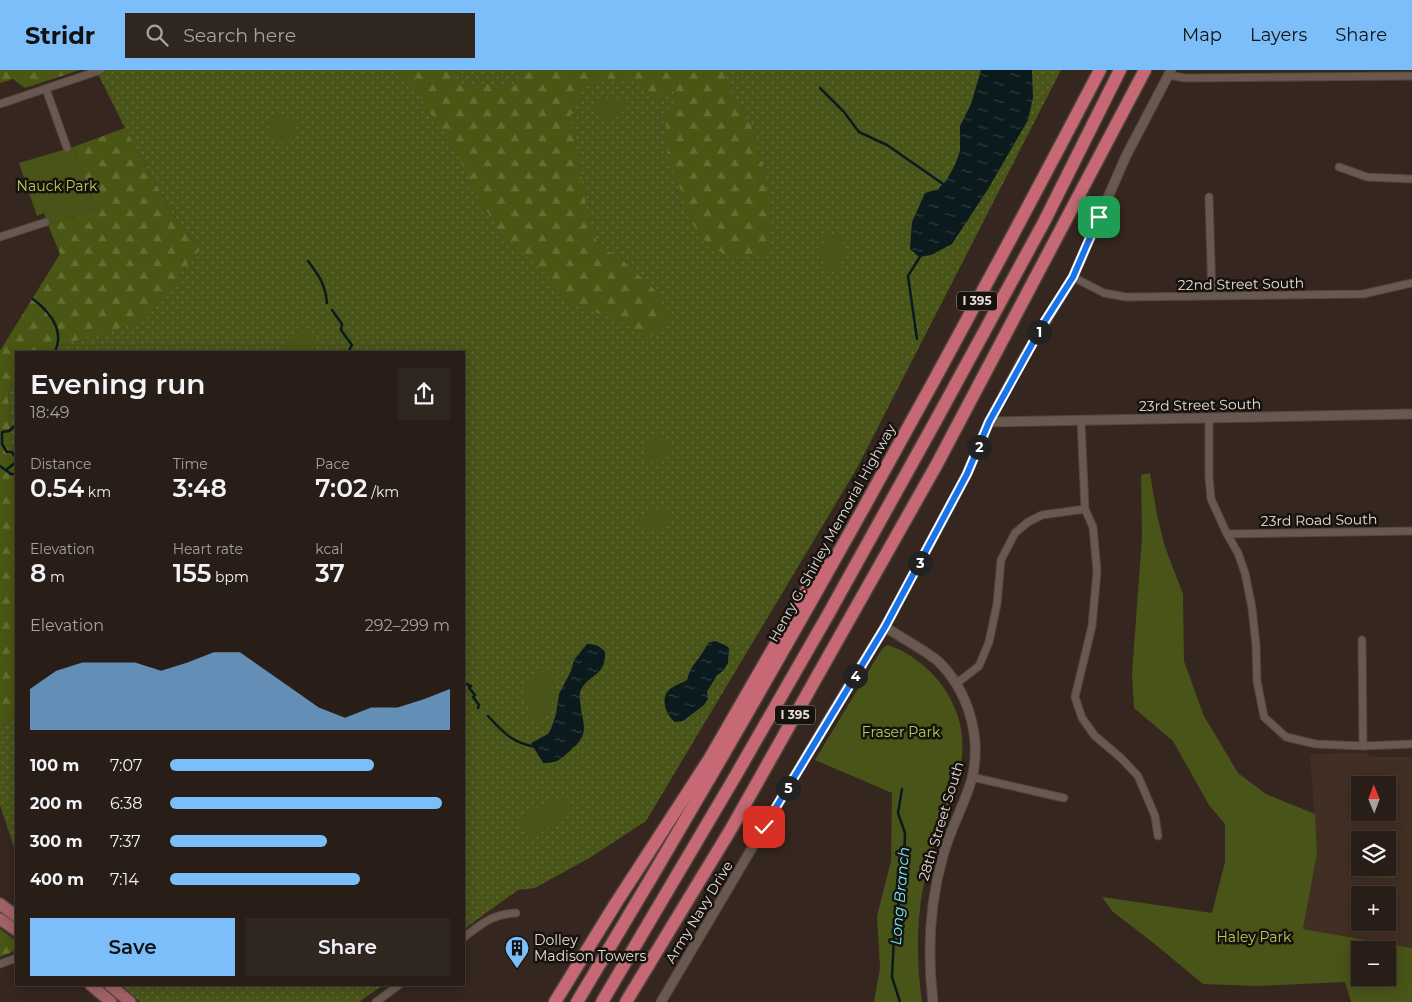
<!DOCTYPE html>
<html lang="en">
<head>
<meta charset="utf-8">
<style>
  :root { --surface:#281d17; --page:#302620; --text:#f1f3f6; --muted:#a5a2a1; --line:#443b36; --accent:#7cbef9 }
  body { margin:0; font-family:Montserrat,sans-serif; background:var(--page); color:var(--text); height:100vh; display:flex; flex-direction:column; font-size:19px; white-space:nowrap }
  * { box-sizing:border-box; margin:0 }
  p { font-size:16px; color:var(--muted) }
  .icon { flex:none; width:28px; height:28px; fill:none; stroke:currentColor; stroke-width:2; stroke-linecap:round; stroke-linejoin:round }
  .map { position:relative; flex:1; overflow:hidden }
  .panel { position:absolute; left:15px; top:281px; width:450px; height:635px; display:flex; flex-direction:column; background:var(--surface); border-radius:0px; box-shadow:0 2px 12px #0003,0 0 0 1px var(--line) }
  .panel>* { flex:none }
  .needle { width:32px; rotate:359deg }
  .buttons { position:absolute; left:1351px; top:706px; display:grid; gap:10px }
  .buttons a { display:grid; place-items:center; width:45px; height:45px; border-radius:0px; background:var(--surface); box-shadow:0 2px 12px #0003,0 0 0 1px var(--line); font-size:25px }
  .pin { position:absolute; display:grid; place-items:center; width:42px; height:42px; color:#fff; margin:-21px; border-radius:10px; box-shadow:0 2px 8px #0006 }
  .km { position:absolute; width:25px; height:25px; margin:-12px; border-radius:50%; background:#222; color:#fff; font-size:14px; line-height:25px; text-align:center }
  .round { display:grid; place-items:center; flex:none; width:52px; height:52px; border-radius:0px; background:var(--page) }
  .summary { display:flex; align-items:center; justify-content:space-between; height:85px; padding:0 15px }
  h1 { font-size:28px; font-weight:600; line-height:38px }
  .metrics { display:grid; grid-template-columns:repeat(3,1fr); gap:8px; height:85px; padding:5px 15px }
  .metrics div { display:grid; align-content:center }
  .metrics b { font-size:25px; font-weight:600 }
  .metrics small { font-size:14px; font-weight:400 }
  .metrics p { font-size:14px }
  .chart { height:140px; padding:10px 15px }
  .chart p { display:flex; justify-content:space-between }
  .chart svg { width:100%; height:90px; margin-top:5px; fill:var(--accent); opacity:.7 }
  .button { display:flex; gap:10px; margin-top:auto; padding:10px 15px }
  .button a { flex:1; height:58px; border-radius:0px; background:var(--accent); color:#111; font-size:20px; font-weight:600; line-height:58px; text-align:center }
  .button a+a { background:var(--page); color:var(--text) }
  ul { padding:0 15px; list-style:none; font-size:16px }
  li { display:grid; grid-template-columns:80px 60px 1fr; align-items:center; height:38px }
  li i { height:12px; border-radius:6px; background:var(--accent) }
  header { display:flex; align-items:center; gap:30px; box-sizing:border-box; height:70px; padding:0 25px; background:var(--accent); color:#111 }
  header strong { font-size:24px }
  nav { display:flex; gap:28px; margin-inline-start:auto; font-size:18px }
  .search { width:350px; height:45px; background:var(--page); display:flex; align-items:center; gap:12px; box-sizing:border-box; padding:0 18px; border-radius:0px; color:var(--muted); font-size:19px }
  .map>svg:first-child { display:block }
</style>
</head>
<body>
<header>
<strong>Stridr</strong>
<div class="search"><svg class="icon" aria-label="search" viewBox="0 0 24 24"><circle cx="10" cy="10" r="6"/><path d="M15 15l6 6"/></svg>Search here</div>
<nav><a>Map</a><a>Layers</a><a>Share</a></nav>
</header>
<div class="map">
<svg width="1412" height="932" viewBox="0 0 1412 932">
  <defs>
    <pattern id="grass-dots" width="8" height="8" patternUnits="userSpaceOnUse" patternTransform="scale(1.25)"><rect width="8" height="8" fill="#485418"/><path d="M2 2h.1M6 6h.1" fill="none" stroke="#626c39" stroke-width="1.8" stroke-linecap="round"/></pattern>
    <pattern id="forest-firs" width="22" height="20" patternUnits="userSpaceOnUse" patternTransform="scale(1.25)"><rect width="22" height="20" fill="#4a5613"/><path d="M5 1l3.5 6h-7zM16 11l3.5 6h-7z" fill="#646e34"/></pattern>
    <pattern id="water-ripples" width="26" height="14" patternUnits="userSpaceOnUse" patternTransform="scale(1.25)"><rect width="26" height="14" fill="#0b1b1d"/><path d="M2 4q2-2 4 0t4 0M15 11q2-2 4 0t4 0" fill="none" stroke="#2e3c3d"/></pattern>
  </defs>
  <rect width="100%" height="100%" fill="#35271f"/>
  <path fill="#422f24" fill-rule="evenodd" d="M1366,683L1371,687H1412V878L1303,859L1317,783L1310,684ZM1360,715H1388V742H1360ZM1360,770H1388V798H1360ZM1360,825H1388V852H1360Z"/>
  <g fill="url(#grass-dots)">
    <path d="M96,0H1061L857,398L646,751L591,787L535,818L518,820L464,859V282H37L144,250L200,180L171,142L125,58Z"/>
    <path d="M16,308V423L8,323Z"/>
    <path d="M16,643V783L0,735V657Z"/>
    <path d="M121,915H383L359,932H140Z"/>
  </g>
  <g fill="url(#forest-firs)">
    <path d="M0,0H80L25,18L13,9L0,13Z"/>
    <path d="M398,0H453L460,15L481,14L518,15V0H721L751,56L763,96L770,140L768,185L729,188L704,170L686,144L682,122L668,92L666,50L675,29L674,18L656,30L629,8L602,10L582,19L571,44L588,147L598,175L623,191L654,219L671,247L649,269L618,250L571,234L546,205L500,161L477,126L456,80L405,7Z"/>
    <path d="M125,58L171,142L200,180L144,251L37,282H16V308L8,323L16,423V643L0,657V281L60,184L48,155L96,140L73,77Z"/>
    <path d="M0,859L15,870C18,882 10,883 0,887Z"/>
  </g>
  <g fill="#485418" fill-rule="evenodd">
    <path d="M609,28H615L624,31C629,46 608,53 597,45V35L600,31Z"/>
    <path d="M276,44C295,45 305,62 288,74C274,73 258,53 276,44Z"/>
    <path d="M73,77L96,140L48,155L44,143L37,146L19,93Z"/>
    <path d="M830,165H838L842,168C846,180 844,199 831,203L826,200C820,189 819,173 830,165Z"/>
    <path d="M305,261L313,263C320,280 298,285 286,280L284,276L288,269Z"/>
    <path d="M658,366C678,367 672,398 648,392L645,388L644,376L651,368Z"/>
    <path d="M1150,403L1157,445L1165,477L1183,524L1184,591L1204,646L1238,703L1266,724L1315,744L1317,783L1303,859L1412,878V932H1351L1345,912L1257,916L1203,914L1156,875L1112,841L1102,827L1212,843L1225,792V754L1209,735L1173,671L1134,638L1132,604L1142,467L1141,405ZM1360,880H1388V908H1360Z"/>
    <path d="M652,440L664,441L668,445C671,462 651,463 640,456L637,451L638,447Z"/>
    <path d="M887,575C908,581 928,597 941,614C990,681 942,736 926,804C916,846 916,890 922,932H874L880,898L877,846L891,791L892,723L815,690L882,579Z"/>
    <path d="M545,601H551L556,606C556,614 553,619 551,626C549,637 549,654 532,649L523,623L530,610Z"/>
    <path d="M566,727L570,730L573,735L566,747L535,765C498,753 551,728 566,727Z"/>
    <path d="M1388,782H1395L1394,808L1359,807L1358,783H1360V798H1388Z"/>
  </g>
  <g fill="url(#water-ripples)">
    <path d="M981,0H1032L1033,28L1028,50L988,119L952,174L931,185L919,187L910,179L912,152L925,123L938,119L946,111L955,95L960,81V56L971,34Z"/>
    <path d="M715,571L725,575L729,578L728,593L723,601L717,605L710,617L707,621L708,629L704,635L683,651L675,652C666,645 660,628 669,620C674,615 681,614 687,610C690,595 702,587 708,573Z"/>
    <path d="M587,574C595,574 600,576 605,582C606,607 588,604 581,620C579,623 580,628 580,631C582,655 592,662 570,681C559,690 558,693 543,693L531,673L548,664L551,659L556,644L559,624L571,601L574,590Z"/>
  </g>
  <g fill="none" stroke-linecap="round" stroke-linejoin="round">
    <g stroke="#0b1b1d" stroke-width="2.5">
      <path d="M820,18L844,42L859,62L887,75L946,116"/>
      <path d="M308,191C320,207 325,214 327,233"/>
      <path d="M33,229C50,242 65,260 55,282"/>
      <path d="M332,240L342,254L341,260L352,275L348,282"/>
      <path d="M917,269L908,206L921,185"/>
      <path d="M16,342V348"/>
      <path d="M16,355L9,361L2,362V374L7,382H12L16,388"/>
      <path d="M0,396L11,404H16"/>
      <path d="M6,400L16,392"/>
      <path d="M464,613L471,616L469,618L475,625L473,627L479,635L478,638"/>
      <path d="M488,646C504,663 512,673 536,677"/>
      <path d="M900,932L892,907L894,866L904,794L905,763L898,743L902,719"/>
    </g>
    <defs>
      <g id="minor">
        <path d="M1168,5L1185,8L1412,6"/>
        <path d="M46,19L67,78"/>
        <path d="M0,34L101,0"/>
        <path d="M1339,97L1367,107L1412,109"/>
        <path d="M1209,127L1212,226"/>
        <path d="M0,167L46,152"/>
        <path d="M1073,207L1104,223L1126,227L1363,224L1412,213"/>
        <path d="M1209,348V407L1211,429L1227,464L1238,483L1245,503L1252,538L1256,575L1257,611L1264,647L1286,667L1316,674L1363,676L1412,674"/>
        <path d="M1081,351L1085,439L1093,457L1097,501L1092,556L1075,627L1082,648L1095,666L1121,688L1138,706L1155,746L1158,766"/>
        <path d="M1227,464L1412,461"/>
        <path d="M1362,570L1363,676"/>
        <path d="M957,613L979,596L989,572L997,534L1001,490L1015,463L1028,452L1042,445L1085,439"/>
        <path d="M972,707L1064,728"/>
        <path d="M464,867C482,854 492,844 516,843"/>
        <path d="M0,894L16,888"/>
        <path d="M376,932L399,915"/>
      </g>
      <g id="tertiary">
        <path d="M989,352L1412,344"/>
        <path d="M885,557C898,565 911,573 924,581C929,585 935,588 939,592C968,621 982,667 972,708C965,734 950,759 943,786C929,835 927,882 933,932"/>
        <path d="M661,932L833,641L885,557L967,404L989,352L1021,292L1073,207L1126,86L1171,0"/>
      </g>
      <g id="primary">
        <path d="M0,834L16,846"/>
        <path d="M0,849L16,860"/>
        <path d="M91,915L111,932"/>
        <path d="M110,915L130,932"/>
      </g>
      <g id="motorway">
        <path d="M555,932L616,833L710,688L812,511L825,494"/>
        <path d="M577,932C761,627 935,316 1100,0"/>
        <path d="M602,932L736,705L829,543L935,352L1044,152L1120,0"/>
        <path d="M626,932L731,759L937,394L1145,0"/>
      </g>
    </defs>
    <use href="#minor" stroke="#50453d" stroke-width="9"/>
    <use href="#tertiary" stroke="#50453d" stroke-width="11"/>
    <use href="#primary" stroke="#50453d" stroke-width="14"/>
    <use href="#motorway" stroke="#50453d" stroke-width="15"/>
    <use href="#minor" stroke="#69584f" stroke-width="7"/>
    <use href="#tertiary" stroke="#69584f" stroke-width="9"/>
    <use href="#primary" stroke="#a16266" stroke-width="11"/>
    <use href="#motorway" stroke="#c66975" stroke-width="12"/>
  </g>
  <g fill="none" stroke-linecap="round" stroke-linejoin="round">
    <defs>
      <path id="route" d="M764,757L885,557L967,404L989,352L1045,251L1073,207L1099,147"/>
    </defs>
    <use href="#route" stroke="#fff" stroke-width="10"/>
    <use href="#route" stroke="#1a73e8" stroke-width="6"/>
  </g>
  <defs>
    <symbol id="building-pin" viewBox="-11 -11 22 30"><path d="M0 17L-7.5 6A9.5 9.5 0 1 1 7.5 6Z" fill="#7cbef9" stroke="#18120e"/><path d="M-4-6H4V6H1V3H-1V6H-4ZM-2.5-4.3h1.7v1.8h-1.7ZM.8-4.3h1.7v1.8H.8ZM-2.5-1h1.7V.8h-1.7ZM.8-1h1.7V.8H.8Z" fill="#111"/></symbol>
  </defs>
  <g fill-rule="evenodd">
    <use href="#building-pin" x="503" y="864" width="28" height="38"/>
  </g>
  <g text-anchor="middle" stroke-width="5" stroke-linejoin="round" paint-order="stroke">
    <g fill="#18120e" stroke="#a79f99" stroke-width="1">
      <rect x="957" y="221.5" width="40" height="19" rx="4"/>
      <rect x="775" y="635.5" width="40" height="19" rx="4"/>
    </g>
    <g font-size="12" font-weight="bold" fill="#e4dbd5">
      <text x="977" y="235">I 395</text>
      <text x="795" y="649">I 395</text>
    </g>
    <g font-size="14" fill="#b5cc5a" stroke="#18120e">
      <text x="57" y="121">Nauck Park</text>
      <text x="901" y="667">Fraser Park</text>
      <text x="1254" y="872">Haley Park</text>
    </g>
    <g font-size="14" fill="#e4dbd5" stroke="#18120e">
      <text transform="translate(1241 214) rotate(-1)" y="5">22nd Street South</text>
      <text transform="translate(1200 335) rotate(-1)" y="5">23rd Street South</text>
      <text transform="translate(1319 450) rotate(-1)" y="5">23rd Road South</text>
      <text transform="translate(832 463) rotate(-61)" y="5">Henry G. Shirley Memorial Highway</text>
      <text transform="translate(941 751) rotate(-73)" y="5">28th Street South</text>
      <text transform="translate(699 842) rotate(-59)" y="5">Army Navy Drive</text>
    </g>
    <g font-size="14" fill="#e4dbd5" stroke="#18120e" text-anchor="start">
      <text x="534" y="875">Dolley<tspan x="534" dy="16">Madison Towers</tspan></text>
    </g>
    <g font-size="15" font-style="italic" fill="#72f3fd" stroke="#18120e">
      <text transform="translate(900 826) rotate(-85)" y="5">Long Branch</text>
    </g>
  </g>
</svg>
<div class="buttons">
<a><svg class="needle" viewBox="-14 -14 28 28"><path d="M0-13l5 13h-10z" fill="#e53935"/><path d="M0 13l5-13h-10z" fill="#a5a2a1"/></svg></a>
<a><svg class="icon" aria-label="layers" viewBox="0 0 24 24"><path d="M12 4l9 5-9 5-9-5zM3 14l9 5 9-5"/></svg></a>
<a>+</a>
<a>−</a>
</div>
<div class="pin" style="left:1099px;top:147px;background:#1e9e55"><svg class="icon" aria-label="arrive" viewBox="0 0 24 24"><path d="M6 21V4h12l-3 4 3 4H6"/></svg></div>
<div class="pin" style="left:764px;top:757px;background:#d93025"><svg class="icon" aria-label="check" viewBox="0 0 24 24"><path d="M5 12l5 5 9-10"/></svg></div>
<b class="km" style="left:1039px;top:262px">1</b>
<b class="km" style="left:979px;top:377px">2</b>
<b class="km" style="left:920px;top:493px">3</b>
<b class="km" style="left:855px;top:606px">4</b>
<b class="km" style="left:788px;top:718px">5</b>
<section class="panel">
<div class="summary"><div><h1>Evening run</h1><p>18:49</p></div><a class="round"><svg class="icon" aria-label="share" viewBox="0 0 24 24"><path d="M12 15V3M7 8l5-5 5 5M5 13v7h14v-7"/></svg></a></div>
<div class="metrics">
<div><p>Distance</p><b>0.54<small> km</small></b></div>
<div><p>Time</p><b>3:48</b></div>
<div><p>Pace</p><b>7:02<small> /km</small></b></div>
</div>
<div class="metrics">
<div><p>Elevation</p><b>8<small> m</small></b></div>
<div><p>Heart rate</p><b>155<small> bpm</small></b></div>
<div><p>kcal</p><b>37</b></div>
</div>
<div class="chart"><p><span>Elevation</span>292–299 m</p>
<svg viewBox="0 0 160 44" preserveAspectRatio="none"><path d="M0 44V24L10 15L20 11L30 11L40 11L50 15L60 11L70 6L80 6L90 15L100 24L110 33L120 38L130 33L140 33L150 29L160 24V44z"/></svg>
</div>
<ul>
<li><b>100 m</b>7:07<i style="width:73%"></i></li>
<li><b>200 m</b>6:38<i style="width:97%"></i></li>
<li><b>300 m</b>7:37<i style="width:56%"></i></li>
<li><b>400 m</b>7:14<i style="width:68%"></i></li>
</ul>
<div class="button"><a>Save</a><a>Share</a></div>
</section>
</div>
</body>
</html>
